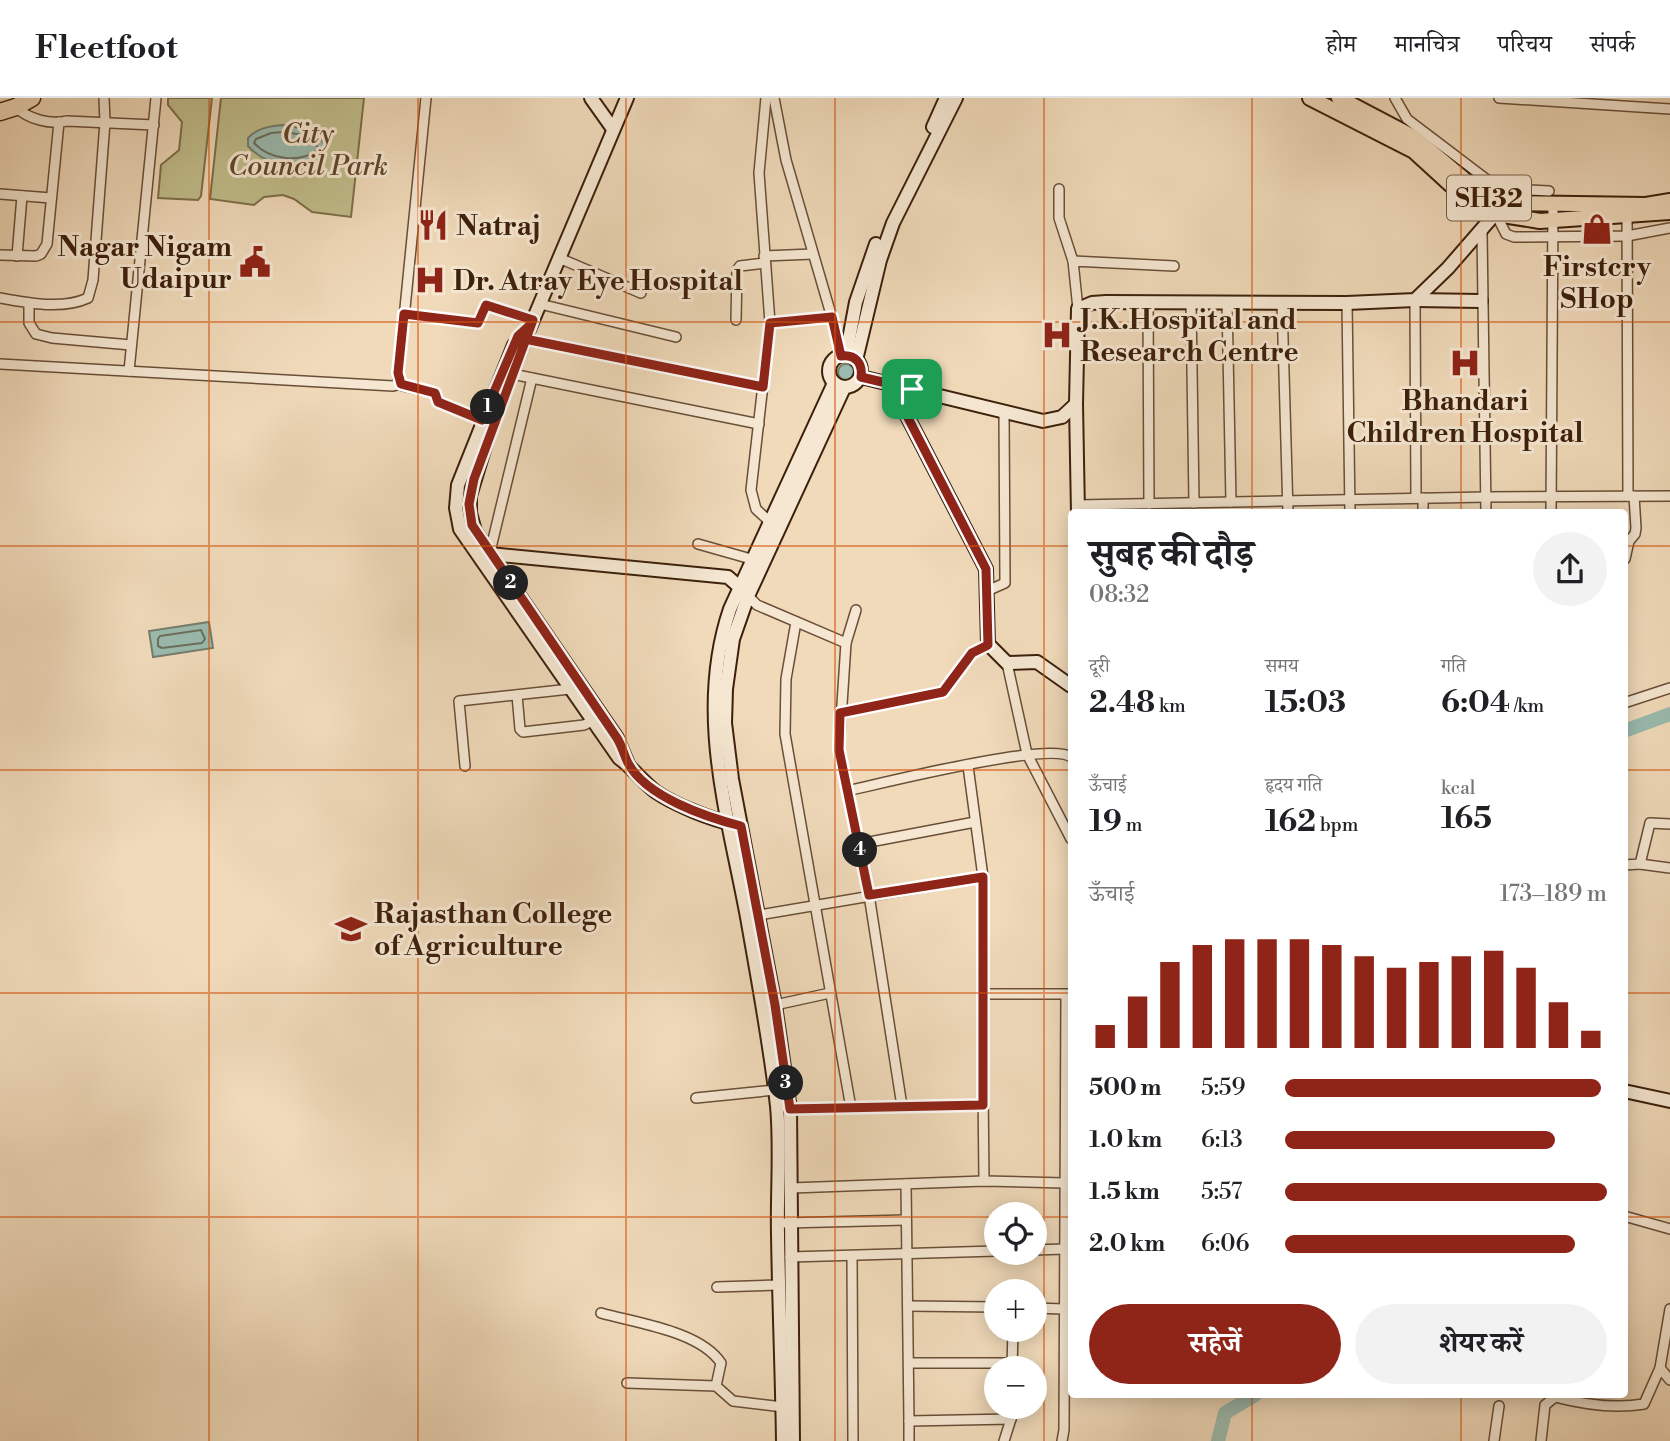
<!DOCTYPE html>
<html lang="hi">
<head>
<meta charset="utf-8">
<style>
  :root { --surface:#fff; --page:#f2f2f2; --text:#202124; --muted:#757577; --line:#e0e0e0; --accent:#8f2418 }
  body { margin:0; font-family:"Libre Bodoni","Noto Serif Devanagari",serif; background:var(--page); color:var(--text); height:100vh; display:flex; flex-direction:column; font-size:26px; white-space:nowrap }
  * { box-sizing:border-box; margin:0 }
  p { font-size:23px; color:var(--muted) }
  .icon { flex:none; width:38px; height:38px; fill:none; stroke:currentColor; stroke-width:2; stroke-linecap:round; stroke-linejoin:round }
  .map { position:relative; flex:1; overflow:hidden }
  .panel { position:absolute; left:1068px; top:411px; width:560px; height:889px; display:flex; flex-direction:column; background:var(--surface); border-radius:7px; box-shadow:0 4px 18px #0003 }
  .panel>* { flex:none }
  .fabs { position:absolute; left:984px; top:1104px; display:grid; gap:14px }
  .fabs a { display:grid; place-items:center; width:63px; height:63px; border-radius:50%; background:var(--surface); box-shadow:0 4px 18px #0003; font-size:35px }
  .pin { position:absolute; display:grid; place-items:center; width:60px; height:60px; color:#fff; margin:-30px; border-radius:14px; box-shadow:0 4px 10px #0006 }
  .km { position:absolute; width:35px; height:35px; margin:-18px; border-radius:50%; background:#222; color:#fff; font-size:19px; line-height:35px; text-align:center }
  .round { display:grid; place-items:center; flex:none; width:74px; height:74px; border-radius:37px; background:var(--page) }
  .headline { display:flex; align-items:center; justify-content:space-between; height:119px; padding:0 21px }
  h1 { font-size:38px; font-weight:700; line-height:52px }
  .stats { display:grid; grid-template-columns:repeat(3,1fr); gap:10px; height:119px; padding:7px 21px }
  .stats div { display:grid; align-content:center }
  .stats b { font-size:30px; font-weight:700 }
  .stats small { font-size:19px; font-weight:400 }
  .stats p { font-size:19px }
  .chart { height:196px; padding:14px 21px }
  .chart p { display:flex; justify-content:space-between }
  .chart svg { width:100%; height:126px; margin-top:7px; stroke:var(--accent); stroke-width:6 }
  .button { display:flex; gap:14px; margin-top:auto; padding:14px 21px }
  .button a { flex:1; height:80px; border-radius:42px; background:var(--accent); color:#fff; font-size:28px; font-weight:700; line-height:80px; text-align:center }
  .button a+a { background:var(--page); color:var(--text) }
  ul { padding:0 21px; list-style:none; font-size:23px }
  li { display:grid; grid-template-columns:112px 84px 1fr; align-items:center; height:52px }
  li i { height:18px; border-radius:9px; background:var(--accent) }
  header { display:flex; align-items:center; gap:42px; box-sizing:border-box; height:98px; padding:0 35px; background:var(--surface); border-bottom:2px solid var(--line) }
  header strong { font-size:33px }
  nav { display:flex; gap:38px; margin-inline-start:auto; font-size:24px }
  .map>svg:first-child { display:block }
</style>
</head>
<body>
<header>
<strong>Fleetfoot</strong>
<nav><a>होम</a><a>मानचित्र</a><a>परिचय</a><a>संपर्क</a></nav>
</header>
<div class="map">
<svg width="1670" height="1343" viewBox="0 0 1670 1343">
  <rect width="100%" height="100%" fill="#f0daba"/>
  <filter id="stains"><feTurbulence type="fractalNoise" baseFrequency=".00286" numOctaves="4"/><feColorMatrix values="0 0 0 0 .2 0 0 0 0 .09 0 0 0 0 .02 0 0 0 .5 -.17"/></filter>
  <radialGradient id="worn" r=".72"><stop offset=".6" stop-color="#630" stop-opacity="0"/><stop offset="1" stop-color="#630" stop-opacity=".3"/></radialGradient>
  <g fill="#c0bd8b" stroke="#7e6e4b" stroke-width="2">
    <path d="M168,0H212L201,98L198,102L158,100L161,67L179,52L182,24L168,7Z"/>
    <path d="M221,0H364L351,119L312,114L294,101L283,97L264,99L254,107L210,101Z"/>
  </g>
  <g fill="#9abbaf" stroke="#757d6d" stroke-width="2">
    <path d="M283,27C300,29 313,33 325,46V55C304,75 267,69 248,48V40C257,30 270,28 283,27Z"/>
    <circle cx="846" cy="274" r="8"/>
    <path d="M209,524L213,550L153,559L149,533Z"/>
  </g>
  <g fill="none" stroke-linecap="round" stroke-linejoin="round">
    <g stroke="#6c6e5d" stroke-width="2">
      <path d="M271,35C288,33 310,35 319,51C300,66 270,62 254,45L256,41Z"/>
      <path d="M201,532L205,541L202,545L162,550L158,548V541L160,538Z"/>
    </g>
    <g stroke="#9abbaf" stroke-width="14">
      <path d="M1624,633L1670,616"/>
      <path d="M1218,1343L1225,1315L1255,1297"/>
    </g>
    <defs>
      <g id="street">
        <path d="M426,0L398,280L403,288L434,295L438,304L482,322"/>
        <path d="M766,0L759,75L770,225L751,392L756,411L769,423"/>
        <path d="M774,0L786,62L835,230L841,258"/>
        <path d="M1395,0L1407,21L1490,84L1505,91L1549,93"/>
        <path d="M1499,0L1670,11"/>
        <path d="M16,9C28,21 50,27 67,23L154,27"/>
        <path d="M1059,91V120L1073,163"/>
        <path d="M0,96L51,100"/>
        <path d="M1627,113L1628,398"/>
        <path d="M1496,116L1506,136L1514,139L1627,138L1670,130"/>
        <path d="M1482,134L1486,415"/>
        <path d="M0,157L36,158L41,156L47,146L59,24"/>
        <path d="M17,158L22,98"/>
        <path d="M764,158L813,156"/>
        <path d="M559,160L641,195"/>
        <path d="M0,200C27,205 62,212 88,200L93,182L105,24L104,0"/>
        <path d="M1415,202L1416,400"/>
        <path d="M1191,204L1194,405"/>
        <path d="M1227,204L1231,404"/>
        <path d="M29,205V225L36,236L52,240L131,247"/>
        <path d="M1148,205L1149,406"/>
        <path d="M1282,205L1288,415"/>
        <path d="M1347,205L1350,415"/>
        <path d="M540,206L676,239"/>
        <path d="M1078,211L1073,163L1174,168"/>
        <path d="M404,216L478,225L486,207L533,222"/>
        <path d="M736,222L737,172L740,168L765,165"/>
        <path d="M770,225L832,219"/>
        <path d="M525,241L763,289"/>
        <path d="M0,266L393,288L401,286"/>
        <path d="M129,273L156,0"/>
        <path d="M512,276L759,326"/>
        <path d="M1423,400V415"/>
        <path d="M1078,407L1486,399L1670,398"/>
        <path d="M1551,415L1553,108"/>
        <path d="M698,446L751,461"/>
        <path d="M489,458L532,280"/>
        <path d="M1625,461L1629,443L1635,436L1636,430L1634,398"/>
        <path d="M987,493L1005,485L1004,313"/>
        <path d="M748,498L757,507L846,545L839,652L869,797L902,1008"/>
        <path d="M796,524L786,581L785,636L851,1010"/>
        <path d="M846,545L856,512"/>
        <path d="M1007,565L1027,656L1071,741"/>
        <path d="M517,597L520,631L523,634L584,627L596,621"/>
        <path d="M1624,605L1670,590"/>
        <path d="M840,615L943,594L972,555L988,546"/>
        <path d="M465,668L459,603L570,591"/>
        <path d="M968,668L983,779"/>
        <path d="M847,693C883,685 1049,643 1071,659"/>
        <path d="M859,746L975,724"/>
        <path d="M1640,766L1670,770"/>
        <path d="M1624,767L1640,766L1650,725L1670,726"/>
        <path d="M759,817L983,779L982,896H1069"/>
        <path d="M982,896L984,1083"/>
        <path d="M775,907L830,895"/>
        <path d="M696,1000L775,992"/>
        <path d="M790,1011L983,1007"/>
        <path d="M906,1086L909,1323L1011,1321L1012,1309"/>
        <path d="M791,1090L984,1083L1064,1085"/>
        <path d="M1624,1118L1670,1131"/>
        <path d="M785,1125L906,1122"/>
        <path d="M1034,1152L1064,1151"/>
        <path d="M852,1158L853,1343"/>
        <path d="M790,1159L996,1153"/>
        <path d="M717,1189L778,1187"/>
        <path d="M908,1208L996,1209"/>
        <path d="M1034,1210L1064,1211"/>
        <path d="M1670,1211L1660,1270L1670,1282"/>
        <path d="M601,1215C636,1225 700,1233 721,1265L716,1288"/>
        <path d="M909,1265H1012"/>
        <path d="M1012,1269L1013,1232"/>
        <path d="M627,1285L716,1288L733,1303L783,1309"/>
        <path d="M909,1323V1343"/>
        <path d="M1004,1343L1011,1321"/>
        <path d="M1062,1343L1064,1332L1066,897"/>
        <path d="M1494,1343L1499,1308"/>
        <path d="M1541,1343L1545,1307L1555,1299C1582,1306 1615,1311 1644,1306L1660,1270"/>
      </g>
      <g id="secondary">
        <path d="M591,0L613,31"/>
        <path d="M627,0L525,241L490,332L470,398V415L475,433L617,640L628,666"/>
        <path d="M933,29L946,0"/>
        <path d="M1415,202L1481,203"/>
        <path d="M514,247L458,387L456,410L460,431L619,660C633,670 642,683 656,694C675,707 710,721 733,726"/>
        <circle cx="845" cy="273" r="16"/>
        <path d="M846,257L856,204L876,146"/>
        <path d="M856,262L880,162L893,125L956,0"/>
        <path d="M861,279L1043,323L1062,319L1076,306L1078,211L1092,205L1106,204L1347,205L1415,202L1448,170L1501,109"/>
        <path d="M912,291L906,316L986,471L988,546L1007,565L1037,564L1071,588"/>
        <path d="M1076,306L1078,415"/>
        <path d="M490,456L728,479L744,493"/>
        <path d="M1624,993L1670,1003"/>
        <path d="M783,1343C782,1274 779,1205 778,1136C777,1094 781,1050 777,1008C770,945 758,882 747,819C728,717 695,614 730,511L834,285"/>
        <path d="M793,1343L790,1011L775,907L732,681L725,625L726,591L733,541L748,498L844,290"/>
      </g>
      <g id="primary">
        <path d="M1310,0L1414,53L1473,107L1496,116L1540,123L1670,114"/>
        <path d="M1339,0L1415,40L1484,98L1503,105L1646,107L1670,103"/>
      </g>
      <path id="highway" d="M0,14L16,9L32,0"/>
    </defs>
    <use href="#street" stroke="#6a4e37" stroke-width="12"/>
    <use href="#secondary" stroke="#3d200b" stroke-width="16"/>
    <use href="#primary" stroke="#3d200b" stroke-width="18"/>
    <use href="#highway" stroke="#3d200b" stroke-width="19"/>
    <use href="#street" stroke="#f5e7d2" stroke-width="9"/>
    <use href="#secondary" stroke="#f5e7d2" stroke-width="12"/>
    <use href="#primary" stroke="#f0daba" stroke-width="14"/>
    <use href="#highway" stroke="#f0daba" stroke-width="16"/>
  </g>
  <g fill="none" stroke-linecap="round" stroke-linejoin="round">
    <defs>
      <path id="route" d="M912,291L861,279C863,265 855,256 841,258L832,219L770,225L763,289L525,241L531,226L518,238L482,322L438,304L435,295L401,286L398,275L404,216L478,225L486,207L533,222L474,381L469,406L472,427L617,640C622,648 624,657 628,665C646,699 706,719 741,728L775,907L790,1011L983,1007V779L869,797L839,652L840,615L943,594L972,555L988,547L986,471L906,316L912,291"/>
    </defs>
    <use href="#route" stroke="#fff" stroke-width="14"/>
    <use href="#route" stroke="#8f2418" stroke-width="9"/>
  </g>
  <path fill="none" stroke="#d7530c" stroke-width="2" stroke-opacity="0.55" d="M209,0V1343M418,0V1343M626,0V1343M835,0V1343M1044,0V1343M1252,0V415M1461,0V415M0,224H1670M0,448H1071M1624,448H1670M0,672H1071M1624,672H1670M0,895H1071M1624,895H1670M0,1119H996M1034,1119H1071M1624,1119H1670M1252,1297V1343M1461,1297V1343"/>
  <defs>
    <symbol id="restaurant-bare" viewBox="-9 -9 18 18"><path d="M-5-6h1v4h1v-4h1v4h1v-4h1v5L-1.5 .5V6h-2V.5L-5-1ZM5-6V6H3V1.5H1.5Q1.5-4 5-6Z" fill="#8f2418" stroke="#f5e7d2" stroke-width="2.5" paint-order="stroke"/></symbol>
    <symbol id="shop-bare" viewBox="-9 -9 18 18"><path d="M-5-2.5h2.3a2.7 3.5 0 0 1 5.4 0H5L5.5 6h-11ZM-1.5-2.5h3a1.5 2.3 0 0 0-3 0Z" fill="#8f2418" stroke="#f5e7d2" stroke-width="2.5" paint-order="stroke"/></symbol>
    <symbol id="civic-bare" viewBox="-9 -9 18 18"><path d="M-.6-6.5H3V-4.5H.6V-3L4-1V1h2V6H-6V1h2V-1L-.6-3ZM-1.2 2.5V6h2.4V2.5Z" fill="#8f2418" stroke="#f5e7d2" stroke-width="2.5" paint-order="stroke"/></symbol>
    <symbol id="hospital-bare" viewBox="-9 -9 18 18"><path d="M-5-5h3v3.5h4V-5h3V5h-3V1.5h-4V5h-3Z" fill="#8f2418" stroke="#f5e7d2" stroke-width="2.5" paint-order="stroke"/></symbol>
    <symbol id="university-bare" viewBox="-9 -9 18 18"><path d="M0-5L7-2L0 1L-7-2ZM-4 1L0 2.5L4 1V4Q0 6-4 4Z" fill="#8f2418" stroke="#f5e7d2" stroke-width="2.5" paint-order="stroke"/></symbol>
  </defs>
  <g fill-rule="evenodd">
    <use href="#restaurant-bare" x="411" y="105" width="44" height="44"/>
    <use href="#shop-bare" x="1575" y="109" width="44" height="44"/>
    <use href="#civic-bare" x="233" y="142" width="44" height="44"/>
    <use href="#hospital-bare" x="408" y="160" width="44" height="44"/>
    <use href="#hospital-bare" x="1035" y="215" width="44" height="44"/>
    <use href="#hospital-bare" x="1443" y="243" width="44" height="44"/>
    <use href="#university-bare" x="329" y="809" width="44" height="44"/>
  </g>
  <g text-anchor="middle" stroke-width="6" stroke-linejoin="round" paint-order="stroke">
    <rect fill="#f5e7d2" stroke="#745c47" stroke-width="2" x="1447" y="77.5" width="84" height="45" rx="5"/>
    <g font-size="26" font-weight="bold" fill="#3d200b">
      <text x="1489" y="109">SH32</text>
    </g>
    <g font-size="28" font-style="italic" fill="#5e472b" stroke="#f5e7d2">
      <text x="308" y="45">City<tspan x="308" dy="32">Council Park</tspan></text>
    </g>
    <g font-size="28" font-weight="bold" fill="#3d200b" stroke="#f5e7d2" text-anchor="start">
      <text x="456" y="137">Natraj</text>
      <text x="232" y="158" text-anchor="end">Nagar Nigam<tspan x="232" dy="32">Udaipur</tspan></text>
      <text x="1597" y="178" text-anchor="middle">Firstcry<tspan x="1597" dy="32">SHop</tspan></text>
      <text x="453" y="192">Dr. Atray Eye Hospital</text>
      <text x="1080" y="231">J.K.Hospital and<tspan x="1080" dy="32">Research Centre</tspan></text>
      <text x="1465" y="312" text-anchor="middle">Bhandari<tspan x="1465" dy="32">Children Hospital</tspan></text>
      <text x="374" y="825">Rajasthan College<tspan x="374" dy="32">of Agriculture</tspan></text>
    </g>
  </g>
  <rect width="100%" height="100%" filter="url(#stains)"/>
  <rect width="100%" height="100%" fill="url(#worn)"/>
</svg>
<div class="fabs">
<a><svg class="icon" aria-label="locate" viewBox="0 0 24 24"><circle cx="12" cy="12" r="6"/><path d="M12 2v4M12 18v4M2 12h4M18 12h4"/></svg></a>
<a>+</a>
<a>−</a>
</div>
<div class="pin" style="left:912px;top:291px;background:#1e9e55"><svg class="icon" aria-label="arrive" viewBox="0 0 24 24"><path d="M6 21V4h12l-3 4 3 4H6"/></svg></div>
<b class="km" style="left:488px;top:309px">1</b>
<b class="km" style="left:511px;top:485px">2</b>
<b class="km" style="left:786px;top:985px">3</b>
<b class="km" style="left:860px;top:752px">4</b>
<section class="panel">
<div class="headline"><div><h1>सुबह की दौड़</h1><p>08:32</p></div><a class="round"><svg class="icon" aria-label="share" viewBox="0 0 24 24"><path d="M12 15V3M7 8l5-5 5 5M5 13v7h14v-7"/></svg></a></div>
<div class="stats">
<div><p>दूरी</p><b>2.48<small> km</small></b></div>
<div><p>समय</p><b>15:03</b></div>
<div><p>गति</p><b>6:04<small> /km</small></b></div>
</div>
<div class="stats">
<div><p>ऊँचाई</p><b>19<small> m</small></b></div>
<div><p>हृदय गति</p><b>162<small> bpm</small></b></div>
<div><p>kcal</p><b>165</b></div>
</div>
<div class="chart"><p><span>ऊँचाई</span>173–189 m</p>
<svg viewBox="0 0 160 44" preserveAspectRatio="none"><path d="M5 44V36M15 44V26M25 44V14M35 44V8M45 44V6M55 44V6M65 44V6M75 44V8M85 44V12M95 44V16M105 44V14M115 44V12M125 44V10M135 44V16M145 44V28M155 44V38"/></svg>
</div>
<ul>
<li><b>500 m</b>5:59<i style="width:98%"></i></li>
<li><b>1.0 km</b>6:13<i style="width:84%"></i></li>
<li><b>1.5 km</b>5:57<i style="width:100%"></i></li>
<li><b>2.0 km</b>6:06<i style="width:90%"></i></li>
</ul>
<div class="button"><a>सहेजें</a><a>शेयर करें</a></div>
</section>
</div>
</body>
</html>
